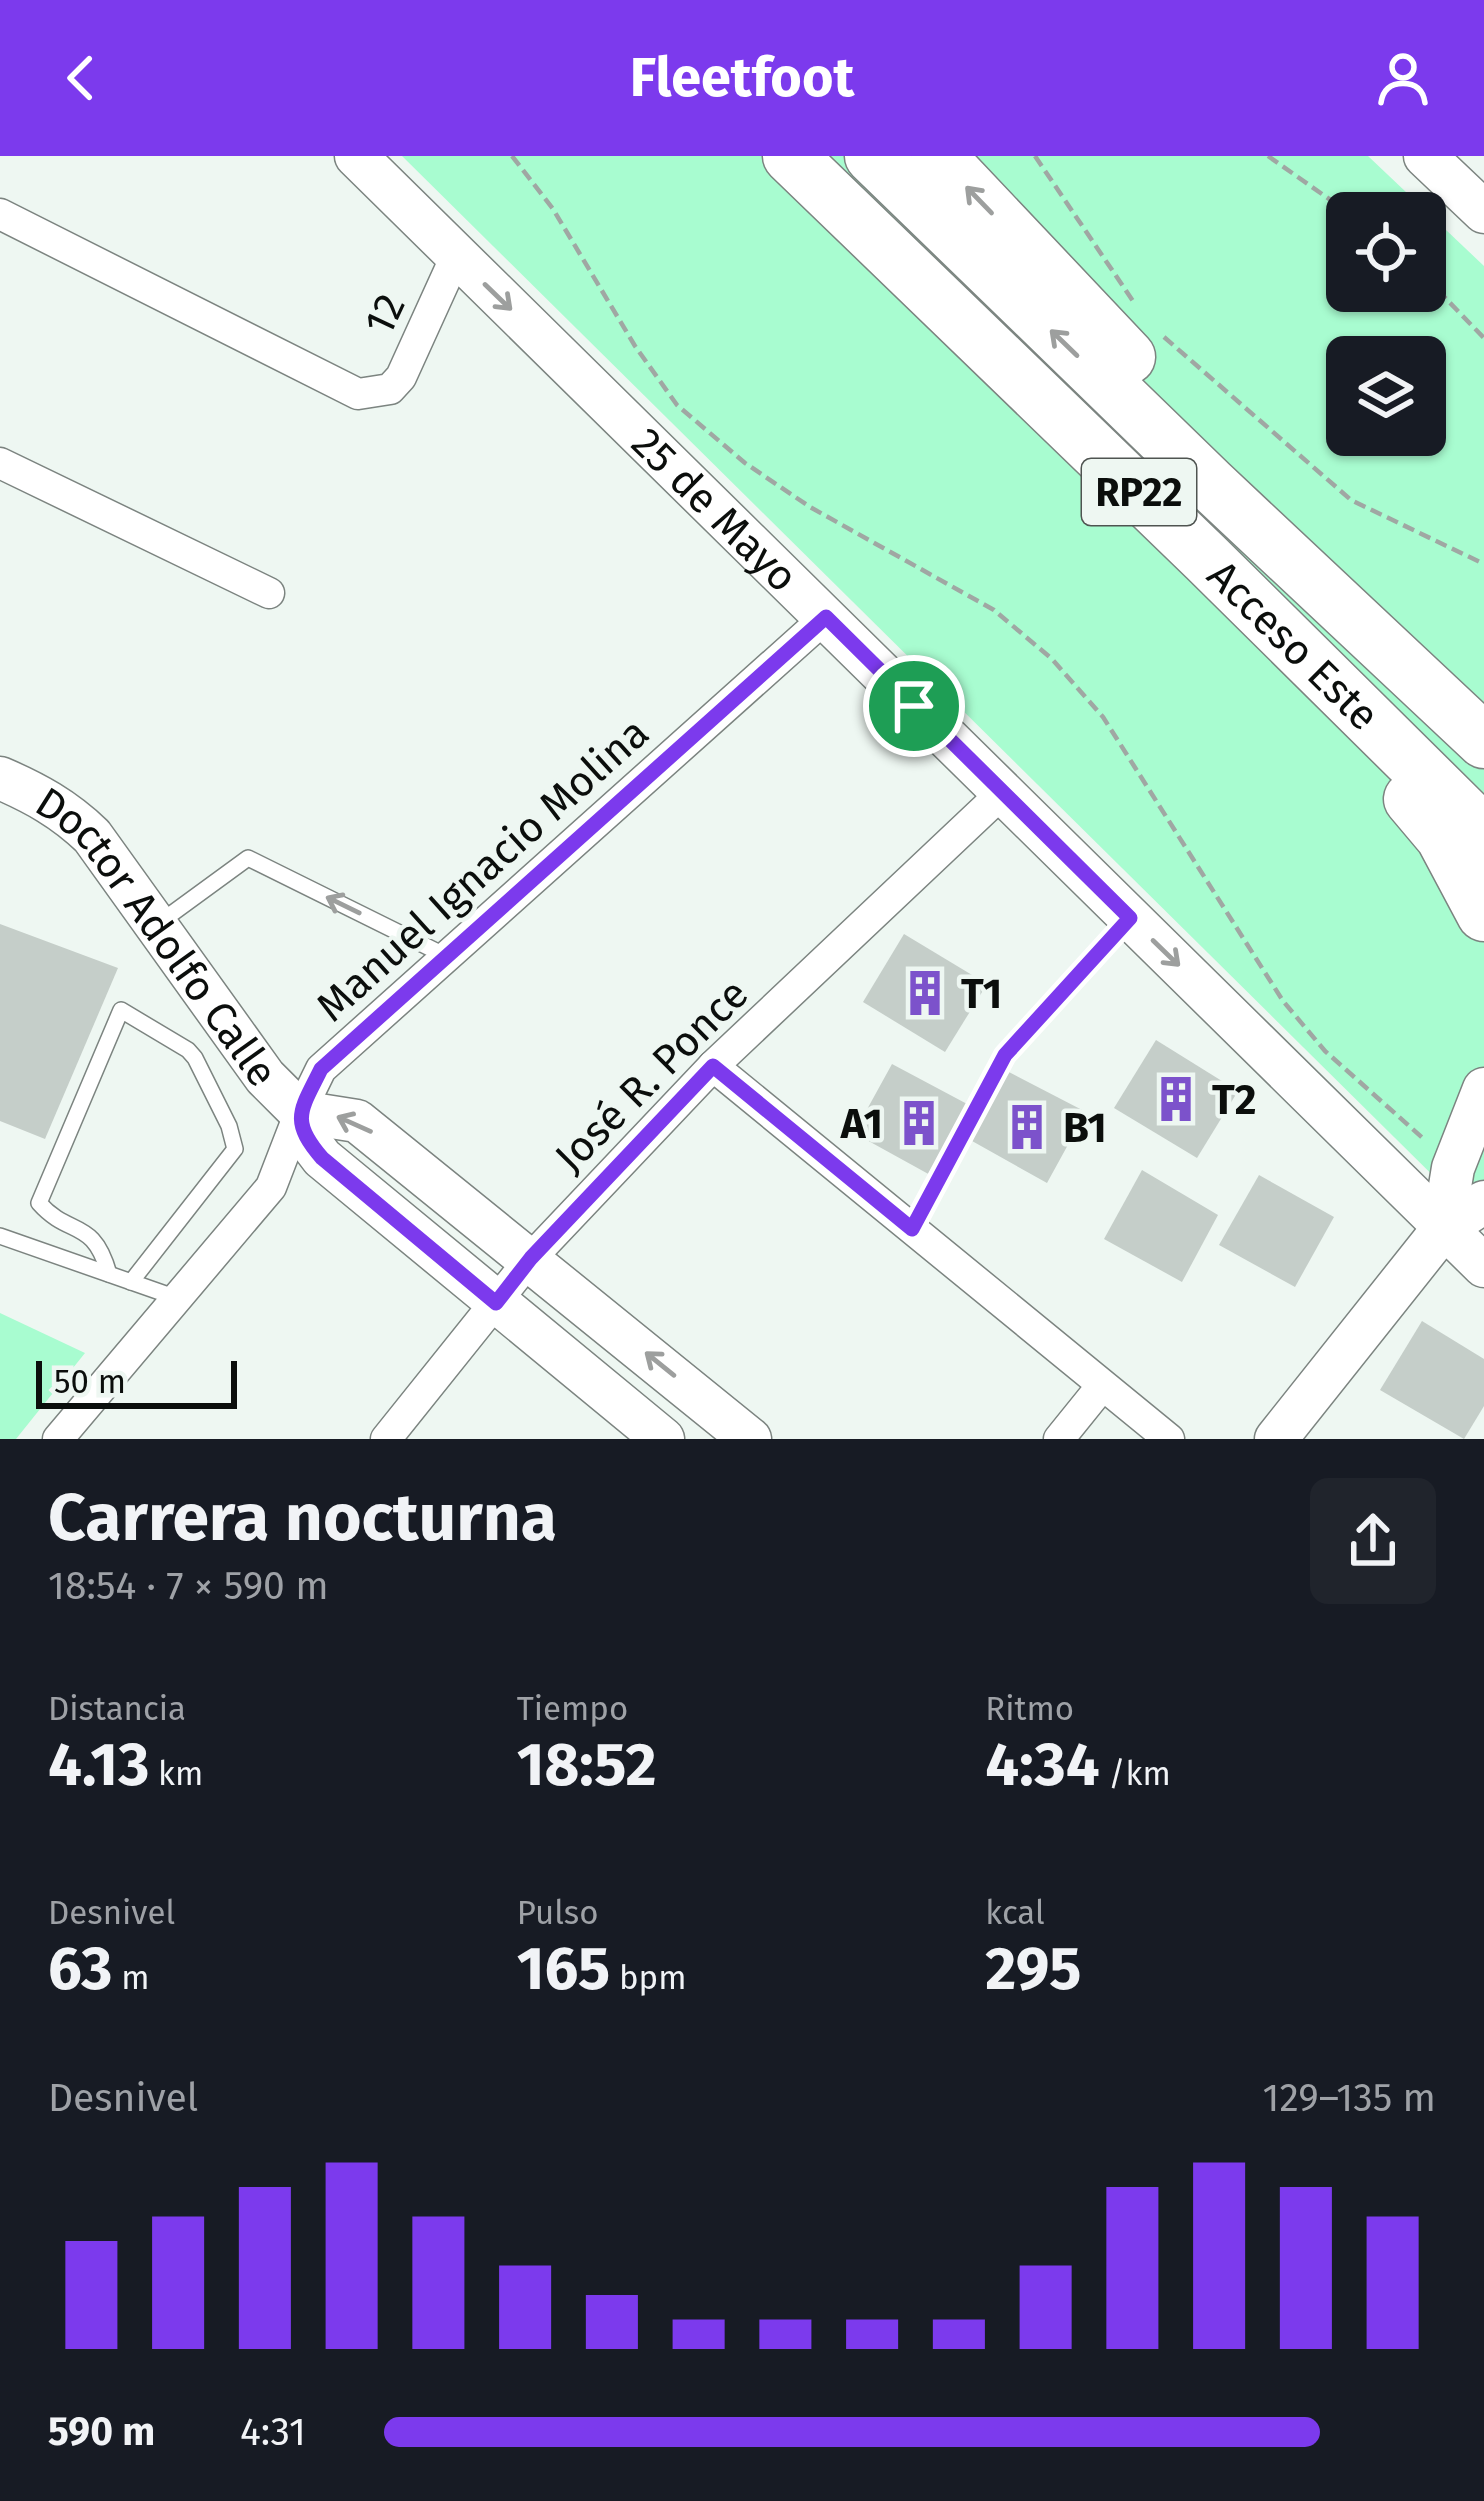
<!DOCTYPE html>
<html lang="es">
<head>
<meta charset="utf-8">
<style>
  :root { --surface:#171b24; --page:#20242c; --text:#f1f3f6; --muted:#9ea1a6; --accent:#7c3aed }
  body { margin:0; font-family:"Fira Sans",sans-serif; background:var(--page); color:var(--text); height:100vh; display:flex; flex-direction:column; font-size:45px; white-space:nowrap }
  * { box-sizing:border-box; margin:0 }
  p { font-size:39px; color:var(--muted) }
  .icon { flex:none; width:66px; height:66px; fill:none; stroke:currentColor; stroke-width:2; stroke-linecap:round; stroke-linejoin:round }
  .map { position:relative; height:1283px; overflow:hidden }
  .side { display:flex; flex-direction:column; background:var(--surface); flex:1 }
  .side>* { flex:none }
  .buttons { position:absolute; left:1326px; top:36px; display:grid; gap:24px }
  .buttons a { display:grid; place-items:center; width:120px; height:120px; border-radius:18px; background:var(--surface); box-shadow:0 3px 9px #0004; font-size:60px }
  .scale { position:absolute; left:36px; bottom:30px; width:201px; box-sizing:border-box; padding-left:12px; border:6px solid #0b0e0c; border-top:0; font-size:33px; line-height:42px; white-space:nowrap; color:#0b0e0c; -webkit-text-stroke:9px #eef7f2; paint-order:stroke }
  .pin { position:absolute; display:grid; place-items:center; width:102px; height:102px; color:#fff; margin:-51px; border:6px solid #fff; border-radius:50%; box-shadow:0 3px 12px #0007 }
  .round { display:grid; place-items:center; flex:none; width:126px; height:126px; border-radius:18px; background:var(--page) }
  .head { display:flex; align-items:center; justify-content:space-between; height:204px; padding:0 48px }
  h1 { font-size:66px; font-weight:700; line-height:90px }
  .metrics { display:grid; grid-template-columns:repeat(3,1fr); gap:18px; height:204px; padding:12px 48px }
  .metrics div { display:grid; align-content:center }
  .metrics b { font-size:60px; font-weight:700 }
  .metrics small { font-size:33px; font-weight:400 }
  .metrics p { font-size:33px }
  .chart { height:336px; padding:24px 48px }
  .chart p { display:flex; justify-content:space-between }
  .chart svg { width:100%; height:216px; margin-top:12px; stroke:var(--accent); stroke-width:6 }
  ul { padding:0 48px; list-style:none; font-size:39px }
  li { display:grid; grid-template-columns:192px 144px 1fr; align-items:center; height:90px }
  li i { height:30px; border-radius:15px; background:var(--accent) }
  header { display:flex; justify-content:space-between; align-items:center; height:156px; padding:0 48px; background:var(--accent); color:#fff; font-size:54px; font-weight:700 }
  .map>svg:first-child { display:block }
</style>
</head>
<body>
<header><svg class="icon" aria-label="back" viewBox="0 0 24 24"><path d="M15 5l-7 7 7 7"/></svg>Fleetfoot<svg class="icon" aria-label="person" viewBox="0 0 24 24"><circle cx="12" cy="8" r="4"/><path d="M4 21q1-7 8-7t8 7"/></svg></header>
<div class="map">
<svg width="1484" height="1283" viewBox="0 0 1484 1283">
  <rect width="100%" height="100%" fill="#eef7f2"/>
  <g fill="#a8fcd0" fill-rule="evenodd">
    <path d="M402,0H1368L1484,110V1070ZM1347,57H1425V135H1347ZM1347,201H1425V279H1347Z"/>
    <path d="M0,1157L85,1197L16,1283H0Z"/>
  </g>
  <g fill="#c5cec9">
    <path d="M0,768L118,812L45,983L0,965Z"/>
    <path d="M904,778L987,828L945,896L863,846Z"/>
    <path d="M1156,884L1238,935L1197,1002L1114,952Z"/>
    <path d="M892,908L984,957L1007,915L1086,956L1047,1027L956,976L932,1020L854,977Z"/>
    <path d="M1142,1014L1218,1059L1182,1126L1104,1083Z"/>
    <path d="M1259,1019L1334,1061L1295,1131L1219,1089Z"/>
    <path d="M1422,1165L1484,1203V1250L1464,1283L1380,1234Z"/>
  </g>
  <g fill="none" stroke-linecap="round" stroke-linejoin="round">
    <defs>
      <g id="lane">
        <path d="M159,767L248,702L448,801"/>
        <path d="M0,1080L177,1142"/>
        <path d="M109,1118C93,1061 70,1082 39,1047L121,854L188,894L195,902L229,970L235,993L131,1126"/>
      </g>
      <g id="street">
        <path d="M0,58L358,238L390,233L401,221L456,100"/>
        <path d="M0,307L269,437"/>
        <path d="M713,910L1169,1283"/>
        <path d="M58,1283L271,1031L300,956L321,913L826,461"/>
        <path d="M386,1283L531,1102L713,910L1001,638"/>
        <path d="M1059,1283L1101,1231"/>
      </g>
      <g id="secondary">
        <path id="s1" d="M356,0L1484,1110"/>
        <path d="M1425,0L1484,56"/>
        <path id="s2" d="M0,622C35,637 64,653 92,680L265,921L300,956L303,977L322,1002L663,1283"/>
        <path d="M300,956L357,965L750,1283"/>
        <path d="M1443,1073L1453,1012L1484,933"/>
        <path d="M1276,1283L1443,1073L1484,1046"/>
      </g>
      <g id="highway">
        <path id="s3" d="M790,0L1206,402L1484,677"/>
        <path d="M872,0L1210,328L1484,585"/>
        <path d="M938,0L1128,201"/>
        <path d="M1411,643L1443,681L1484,758"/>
      </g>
    </defs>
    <use href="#lane" stroke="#7c8480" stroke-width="18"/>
    <use href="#street" stroke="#7c8480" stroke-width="33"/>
    <use href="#secondary" stroke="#7c8480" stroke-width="45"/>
    <use href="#highway" stroke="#7c8480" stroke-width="57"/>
    <g stroke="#a0a7a3" stroke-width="4.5" stroke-dasharray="12 6" stroke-linecap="butt">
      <path d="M512,0L553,53L635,190L677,249L745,307L810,351L994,454L1052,503L1103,561L1283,845L1325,895L1426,985"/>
      <path d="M1035,0L1133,145"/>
      <path d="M1268,0L1349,57"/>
      <path d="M1425,121L1484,182"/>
      <path d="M1164,181L1351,344L1484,408"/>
      <path d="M926,1047L1005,900L1107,787"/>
    </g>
    <use href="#lane" stroke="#fff" stroke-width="15"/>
    <use href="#street" stroke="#fff" stroke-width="30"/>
    <use href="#secondary" stroke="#fff" stroke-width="42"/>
    <use href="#highway" stroke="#fff" stroke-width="54"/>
  </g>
  <defs><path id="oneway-shaft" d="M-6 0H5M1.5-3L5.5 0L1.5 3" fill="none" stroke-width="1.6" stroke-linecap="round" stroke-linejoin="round" transform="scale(3)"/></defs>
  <g stroke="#9d9f9e">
    <use href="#oneway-shaft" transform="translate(979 44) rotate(-134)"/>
    <use href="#oneway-shaft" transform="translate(498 141) rotate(44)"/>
    <use href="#oneway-shaft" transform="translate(1064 187) rotate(-136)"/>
    <use href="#oneway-shaft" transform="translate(343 749) rotate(-154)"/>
    <use href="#oneway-shaft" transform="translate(1166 797) rotate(44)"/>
    <use href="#oneway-shaft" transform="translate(354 968) rotate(-156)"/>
    <use href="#oneway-shaft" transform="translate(660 1208) rotate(-141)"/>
  </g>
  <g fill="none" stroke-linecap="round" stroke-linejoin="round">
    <defs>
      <path id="route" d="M826,461L1130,762L1005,899L912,1073L713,910L531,1102L496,1147L322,1002C289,964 301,954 321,913Z"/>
    </defs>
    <use href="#route" stroke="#fff" stroke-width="24"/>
    <use href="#route" stroke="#7c3aed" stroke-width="15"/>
  </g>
  <defs>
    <symbol id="building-bare" viewBox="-9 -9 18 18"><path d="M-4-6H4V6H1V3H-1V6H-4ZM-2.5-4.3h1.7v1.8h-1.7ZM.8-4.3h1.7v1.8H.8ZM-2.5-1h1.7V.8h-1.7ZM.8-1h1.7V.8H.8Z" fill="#7c52cb" stroke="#eef7f2" stroke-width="2.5" paint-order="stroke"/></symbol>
  </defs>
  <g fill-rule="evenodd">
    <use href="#building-bare" x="892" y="804" width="66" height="66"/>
    <use href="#building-bare" x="1143" y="910" width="66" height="66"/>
    <use href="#building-bare" x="886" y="934" width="66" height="66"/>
    <use href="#building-bare" x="994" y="938" width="66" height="66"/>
  </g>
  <g text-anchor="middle" stroke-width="9" stroke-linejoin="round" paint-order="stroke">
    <rect fill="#eef7f2" stroke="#4f5451" stroke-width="3" x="1082" y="303" width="114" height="66" rx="9"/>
    <g font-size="39" font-weight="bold" fill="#0b0e0c">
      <text x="1139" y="350">RP22</text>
    </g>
    <g font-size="42" fill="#0b0e0c" stroke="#eef7f2">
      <text transform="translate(384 158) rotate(-65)" y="15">12</text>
      <text dy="15" stroke="none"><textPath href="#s1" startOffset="504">25 de Mayo</textPath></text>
      <text dy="15" stroke="none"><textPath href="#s3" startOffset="702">Acceso Este</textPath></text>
      <text transform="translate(482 713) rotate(-42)" y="15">Manuel Ignacio Molina</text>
      <text dy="15" stroke="none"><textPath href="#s2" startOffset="228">Doctor Adolfo Calle</textPath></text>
      <text transform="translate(651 919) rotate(-45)" y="15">José R. Ponce</text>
    </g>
    <g font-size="42" font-weight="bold" fill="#0b0e0c" stroke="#eef7f2" text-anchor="start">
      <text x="961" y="852">T1</text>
      <text x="1212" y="958">T2</text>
      <text x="883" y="982" text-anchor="end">A1</text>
      <text x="1063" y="986">B1</text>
    </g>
  </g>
</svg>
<div class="buttons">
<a><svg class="icon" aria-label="locate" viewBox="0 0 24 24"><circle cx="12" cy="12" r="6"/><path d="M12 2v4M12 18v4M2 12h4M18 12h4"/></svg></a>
<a><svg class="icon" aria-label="layers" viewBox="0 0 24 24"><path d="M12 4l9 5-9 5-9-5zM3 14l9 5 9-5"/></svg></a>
</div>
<div class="scale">50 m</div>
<div class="pin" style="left:914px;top:550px;background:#1e9e55"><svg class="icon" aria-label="arrive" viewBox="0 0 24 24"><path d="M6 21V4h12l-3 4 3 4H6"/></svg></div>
</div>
<section class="side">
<div class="head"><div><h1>Carrera nocturna</h1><p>18:54 · 7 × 590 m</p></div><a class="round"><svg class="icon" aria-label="share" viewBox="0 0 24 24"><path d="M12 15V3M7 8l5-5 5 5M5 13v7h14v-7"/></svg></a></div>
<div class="metrics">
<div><p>Distancia</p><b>4.13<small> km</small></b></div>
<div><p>Tiempo</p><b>18:52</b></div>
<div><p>Ritmo</p><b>4:34<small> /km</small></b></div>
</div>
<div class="metrics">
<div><p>Desnivel</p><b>63<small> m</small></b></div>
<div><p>Pulso</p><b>165<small> bpm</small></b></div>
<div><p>kcal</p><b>295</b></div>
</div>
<div class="chart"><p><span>Desnivel</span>129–135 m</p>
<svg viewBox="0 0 160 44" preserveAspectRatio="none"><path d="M5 44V22M15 44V17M25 44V11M35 44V6M45 44V17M55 44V27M65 44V33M75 44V38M85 44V38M95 44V38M105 44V38M115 44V27M125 44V11M135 44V6M145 44V11M155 44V17"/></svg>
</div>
<ul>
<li><b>590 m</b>4:31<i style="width:89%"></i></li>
</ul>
</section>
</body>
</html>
